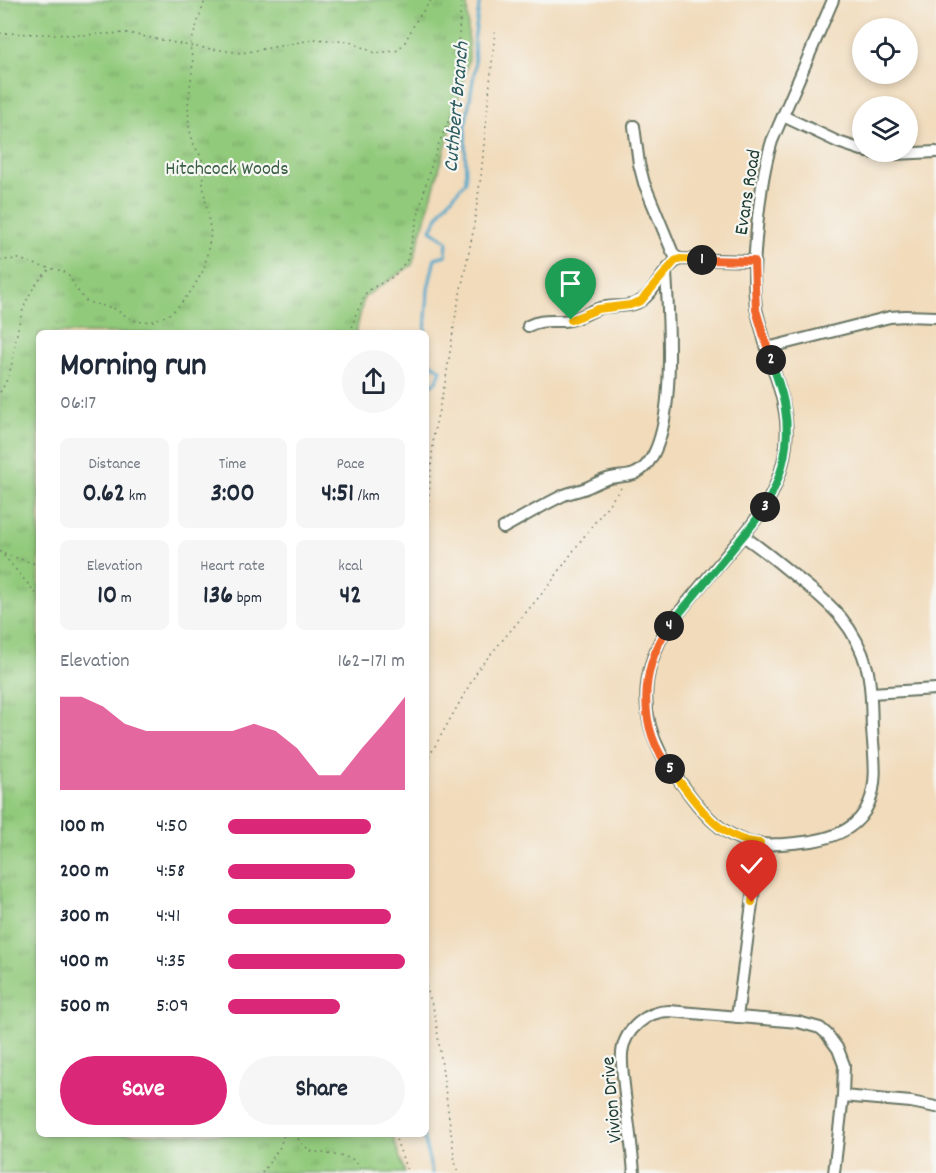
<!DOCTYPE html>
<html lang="en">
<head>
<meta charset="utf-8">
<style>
  :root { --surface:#fff; --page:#f6f6f7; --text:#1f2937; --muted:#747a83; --accent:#db2777 }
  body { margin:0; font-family:Dekko,sans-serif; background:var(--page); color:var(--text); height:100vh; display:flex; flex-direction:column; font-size:22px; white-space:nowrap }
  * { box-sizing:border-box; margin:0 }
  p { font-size:20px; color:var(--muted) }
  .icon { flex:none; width:33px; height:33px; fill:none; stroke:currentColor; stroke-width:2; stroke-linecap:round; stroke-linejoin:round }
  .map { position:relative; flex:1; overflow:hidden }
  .details { position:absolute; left:36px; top:330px; width:393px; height:807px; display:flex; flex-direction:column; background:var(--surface); border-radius:9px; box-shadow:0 3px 9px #0003 }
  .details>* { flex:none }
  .tools { position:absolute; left:852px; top:18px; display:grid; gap:12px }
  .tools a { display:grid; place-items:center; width:66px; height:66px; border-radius:50%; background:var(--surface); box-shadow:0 3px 9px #0003; font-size:30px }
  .pin { position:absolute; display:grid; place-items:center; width:51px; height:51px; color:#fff; margin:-62px -26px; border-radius:50% 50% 50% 0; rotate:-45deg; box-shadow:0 0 6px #0007 }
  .pin .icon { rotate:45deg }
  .km { position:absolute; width:30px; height:30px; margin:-15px; border-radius:50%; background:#222; color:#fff; font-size:16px; line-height:30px; text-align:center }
  .round { display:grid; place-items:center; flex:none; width:63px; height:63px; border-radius:32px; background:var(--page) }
  .overview { display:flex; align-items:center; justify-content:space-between; height:102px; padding:0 24px }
  h1 { font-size:33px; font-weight:700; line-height:45px }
  .stats { display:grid; grid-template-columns:repeat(3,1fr); gap:9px; height:102px; padding:6px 24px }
  .stats div { display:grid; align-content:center; border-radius:9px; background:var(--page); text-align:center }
  .stats b { font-size:26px; font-weight:700 }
  .stats small { font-size:16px; font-weight:400 }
  .stats p { font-size:16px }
  .chart { height:168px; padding:12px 24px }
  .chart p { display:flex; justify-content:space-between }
  .chart svg { width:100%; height:108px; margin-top:6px; fill:var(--accent); opacity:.7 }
  .button { display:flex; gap:12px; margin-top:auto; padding:12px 24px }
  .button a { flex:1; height:69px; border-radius:36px; background:var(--accent); color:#fff; font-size:24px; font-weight:700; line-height:69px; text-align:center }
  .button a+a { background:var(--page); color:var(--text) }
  ul { padding:0 24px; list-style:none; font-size:20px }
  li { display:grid; grid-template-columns:96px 72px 1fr; align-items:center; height:45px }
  li i { height:15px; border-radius:8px; background:var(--accent) }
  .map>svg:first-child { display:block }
</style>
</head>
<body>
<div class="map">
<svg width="936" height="1173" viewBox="0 0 936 1173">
  <defs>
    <pattern id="park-tufts" width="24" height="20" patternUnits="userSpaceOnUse" patternTransform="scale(1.5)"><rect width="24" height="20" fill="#92ca7c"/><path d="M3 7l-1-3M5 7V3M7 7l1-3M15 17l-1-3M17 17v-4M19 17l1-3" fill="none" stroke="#77a566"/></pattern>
  </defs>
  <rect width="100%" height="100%" fill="#f6f6f2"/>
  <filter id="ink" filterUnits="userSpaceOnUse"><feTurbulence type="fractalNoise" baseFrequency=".0167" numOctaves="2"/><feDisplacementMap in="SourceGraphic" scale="12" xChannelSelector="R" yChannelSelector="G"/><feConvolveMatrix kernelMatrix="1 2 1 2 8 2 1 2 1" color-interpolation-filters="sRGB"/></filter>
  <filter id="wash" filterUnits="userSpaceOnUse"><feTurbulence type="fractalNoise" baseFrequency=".008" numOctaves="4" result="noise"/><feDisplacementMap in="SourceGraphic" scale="24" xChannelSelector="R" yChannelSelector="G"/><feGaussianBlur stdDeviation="1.35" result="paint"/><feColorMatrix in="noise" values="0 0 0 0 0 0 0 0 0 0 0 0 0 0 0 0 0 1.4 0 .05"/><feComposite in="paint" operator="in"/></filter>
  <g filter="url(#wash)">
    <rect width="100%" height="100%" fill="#f1dbbb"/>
    <path fill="url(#park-tufts)" stroke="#588458" stroke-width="1.5" d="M0,0H467L469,58L454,117L412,265L364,297L356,333H39V1134H392L405,1173H0Z"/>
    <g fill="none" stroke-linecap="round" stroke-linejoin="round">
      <g stroke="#4da6ca" stroke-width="3">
        <path d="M425,333L428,289L435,258L446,255L447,241L431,230L442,209L466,181L465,128L475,68L474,41L480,0"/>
        <path d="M426,360L441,370L437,381L426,388"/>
        <path d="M423,1134L432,1173"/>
      </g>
    </g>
  </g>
  <g filter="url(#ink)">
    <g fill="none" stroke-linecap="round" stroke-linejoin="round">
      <defs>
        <g id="minor">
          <path d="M783,116L838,142L862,150"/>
          <path d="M634,126L639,164L644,183L672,251L675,256L680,259"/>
          <path d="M867,152L895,154L936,152"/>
          <path d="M528,326C543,318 554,323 570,320C581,318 590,311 600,308C612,305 626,308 637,303C656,294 661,268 680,259L754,261"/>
          <path d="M767,348L890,317L905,316L936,317"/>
          <path d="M503,528C523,517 543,505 564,495C571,492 579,491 586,488C593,485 600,481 607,479C616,476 626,477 634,474C681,455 668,313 666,272"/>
          <path d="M743,536C763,549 781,565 800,580C832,605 856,627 867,668C872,687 871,707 872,727C873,751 879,780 869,803C859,828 836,837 812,841C793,843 767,847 748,842C719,833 701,811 684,787C676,776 667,766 661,754C638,710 643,666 669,625C686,604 703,583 721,562C741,537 764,515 776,484C799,427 780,393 764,339C762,329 758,318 756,308C752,278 755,248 758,217C761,191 764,167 772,141L833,0"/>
          <path d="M871,693L936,689"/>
          <path d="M737,1017L760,843"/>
          <path d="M843,1096L911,1102L936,1107"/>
          <path d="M634,1173C632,1147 628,1121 625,1095C624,1082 621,1067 622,1053C624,1030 647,1011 669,1011L798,1022L820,1028L827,1034L838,1049L844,1065L843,1096L834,1173"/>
        </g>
      </defs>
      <use href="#minor" stroke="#687463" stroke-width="14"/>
      <g stroke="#687463" stroke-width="1.5" stroke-dasharray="1.5 4.5" stroke-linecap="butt">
        <path d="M0,33L80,35L127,33L190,46L242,53L316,39L350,42L375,53L396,51L404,44L416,21L431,0"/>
        <path d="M0,261L2,260L19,259L40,266L63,271L70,277L77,290L87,302L113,308L126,316L138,322L153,321L168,315L176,309L192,290L204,269L211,234L203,185L202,158L194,145L189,128L188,104L193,63L190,46L205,0"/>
        <path d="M351,333L355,316L367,291L394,276L407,260L428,176L439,143L451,115L456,79L461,0"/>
        <path d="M0,392C11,377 13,357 16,339C21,310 28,289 50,269"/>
        <path d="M426,531L434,432L446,378L456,313L473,232L481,175L495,32"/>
        <path d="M0,551L39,597"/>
        <path d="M4,554L39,565"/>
        <path d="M426,762L479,668L550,584L579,543L621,488"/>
        <path d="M426,986L435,1014L455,1162L458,1173"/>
        <path d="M294,1134L303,1145L311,1151L351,1158L358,1164L363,1173"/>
        <path d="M394,1134L408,1173"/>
        <path d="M262,1173L280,1147L284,1134"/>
      </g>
      <use href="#minor" stroke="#fff" stroke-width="10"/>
    </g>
  </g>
  <g fill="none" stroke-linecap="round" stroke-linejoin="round" filter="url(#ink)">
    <defs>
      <path id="split-1" d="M571,320L598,309L630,305L641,301L675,261L680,259L702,260"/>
      <path id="split-2" d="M702,260L754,261L756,310L771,360"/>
      <path id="split-3" d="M765,507C782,477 791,444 785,409C783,392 776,376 771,360"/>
      <path id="split-4" d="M669,626L753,524L765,507"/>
      <path id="split-5" d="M669,626C640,670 637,726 670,769"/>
      <path id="split-6" d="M670,769C695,800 716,840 760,843L752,902"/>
    </defs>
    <use href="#split-1" stroke="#fff" stroke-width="12"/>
    <use href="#split-2" stroke="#fff" stroke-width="12"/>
    <use href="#split-3" stroke="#fff" stroke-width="12"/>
    <use href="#split-4" stroke="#fff" stroke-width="12"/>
    <use href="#split-5" stroke="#fff" stroke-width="12"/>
    <use href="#split-6" stroke="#fff" stroke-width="12"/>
    <use href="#split-1" stroke="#f5b400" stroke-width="8"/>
    <use href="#split-2" stroke="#f0652b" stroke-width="8"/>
    <use href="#split-3" stroke="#22a559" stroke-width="8"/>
    <use href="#split-4" stroke="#22a559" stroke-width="8"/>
    <use href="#split-5" stroke="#f0652b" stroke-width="8"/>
    <use href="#split-6" stroke="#f5b400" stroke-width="8"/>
  </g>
  <g text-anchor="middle" stroke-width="4.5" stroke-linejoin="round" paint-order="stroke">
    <g font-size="20" fill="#3c6046" stroke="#f6f6f2">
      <text x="227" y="174">Hitchcock Woods</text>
    </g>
    <g font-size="20" fill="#1f3d34" stroke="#f6f6f2">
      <text transform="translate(746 192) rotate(-81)" y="7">Evans Road</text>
      <text transform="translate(610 1100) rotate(-95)" y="7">Vivion Drive</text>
    </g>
    <g font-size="21" font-style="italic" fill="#2d5c61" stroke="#f6f6f2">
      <text transform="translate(455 107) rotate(-85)" y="7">Cuthbert Branch</text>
    </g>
  </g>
</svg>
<div class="tools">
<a><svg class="icon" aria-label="locate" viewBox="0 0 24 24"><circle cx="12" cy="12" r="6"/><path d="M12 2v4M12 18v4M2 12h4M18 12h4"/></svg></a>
<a><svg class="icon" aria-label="layers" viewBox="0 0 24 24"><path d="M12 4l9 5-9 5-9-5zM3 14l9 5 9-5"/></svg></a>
</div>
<div class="pin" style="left:571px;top:320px;background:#1e9e55"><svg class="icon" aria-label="arrive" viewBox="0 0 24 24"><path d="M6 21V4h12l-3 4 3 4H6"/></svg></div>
<div class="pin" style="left:752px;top:902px;background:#d93025"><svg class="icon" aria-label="check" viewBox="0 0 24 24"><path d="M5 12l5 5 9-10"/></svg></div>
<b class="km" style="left:702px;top:260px">1</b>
<b class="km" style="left:771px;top:360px">2</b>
<b class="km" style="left:765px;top:507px">3</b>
<b class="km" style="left:669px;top:626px">4</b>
<b class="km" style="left:670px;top:769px">5</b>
<section class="details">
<div class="overview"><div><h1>Morning run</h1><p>06:17</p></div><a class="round"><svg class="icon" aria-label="share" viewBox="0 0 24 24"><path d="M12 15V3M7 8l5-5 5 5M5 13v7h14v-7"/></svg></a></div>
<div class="stats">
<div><p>Distance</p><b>0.62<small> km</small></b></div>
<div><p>Time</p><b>3:00</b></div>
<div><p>Pace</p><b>4:51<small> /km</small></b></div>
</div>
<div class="stats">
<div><p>Elevation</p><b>10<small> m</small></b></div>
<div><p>Heart rate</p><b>136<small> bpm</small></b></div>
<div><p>kcal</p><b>42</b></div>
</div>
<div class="chart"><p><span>Elevation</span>162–171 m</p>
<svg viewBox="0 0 160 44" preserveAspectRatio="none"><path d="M0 44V6L10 6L20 10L30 17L40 20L50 20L60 20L70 20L80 20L90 17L100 20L110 27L120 38L130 38L140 27L150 17L160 6V44z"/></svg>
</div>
<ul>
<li><b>100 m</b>4:50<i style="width:81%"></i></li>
<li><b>200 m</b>4:58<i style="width:72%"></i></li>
<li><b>300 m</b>4:41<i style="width:92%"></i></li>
<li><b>400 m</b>4:35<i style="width:100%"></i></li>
<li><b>500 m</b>5:09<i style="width:63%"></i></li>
</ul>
<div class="button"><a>Save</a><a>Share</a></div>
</section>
</div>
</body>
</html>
